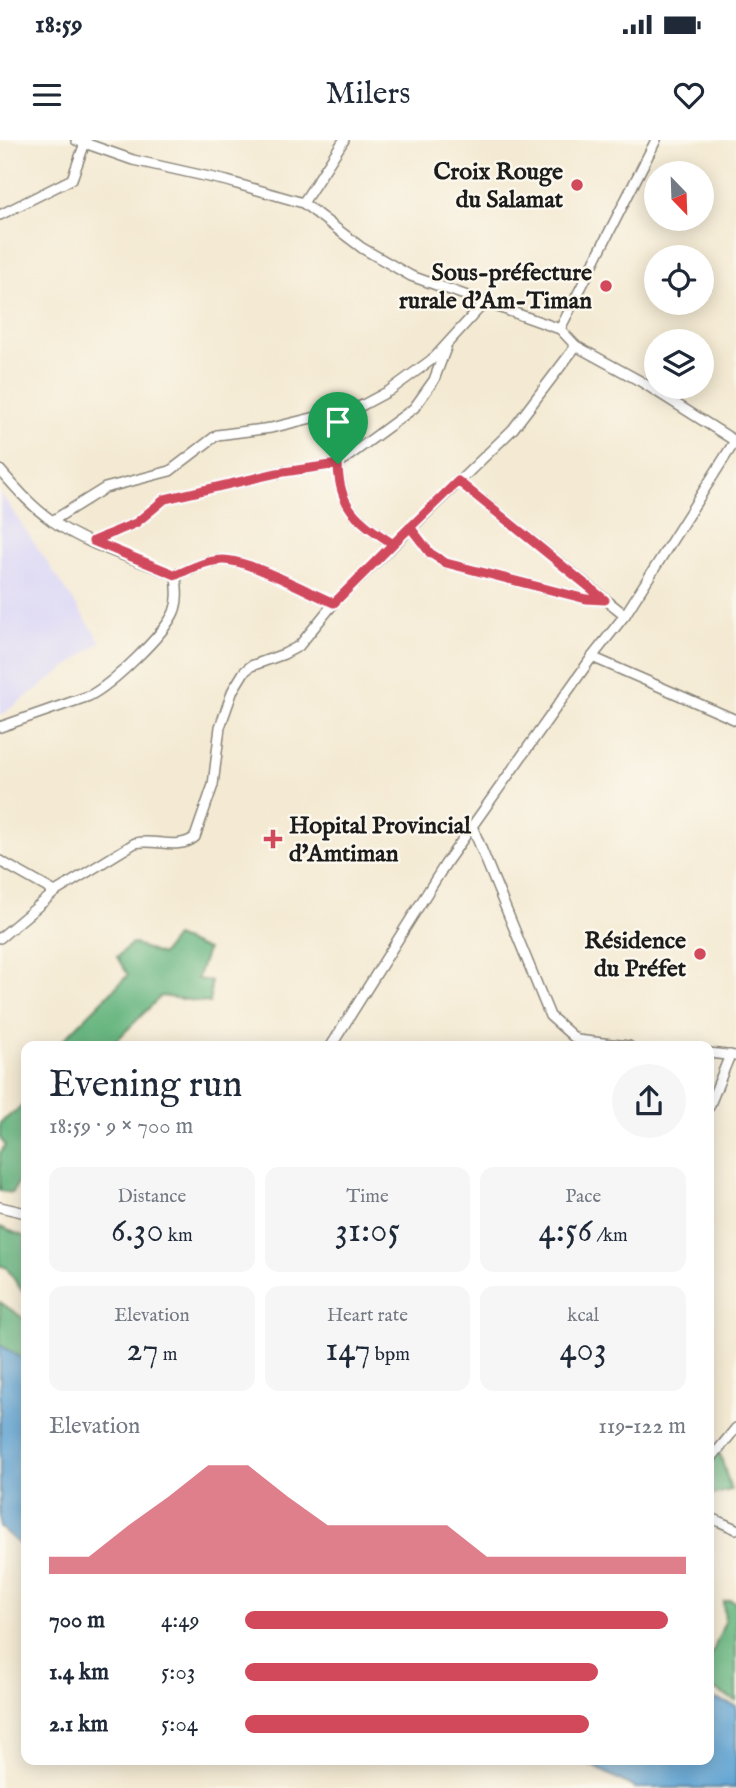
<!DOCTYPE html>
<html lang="en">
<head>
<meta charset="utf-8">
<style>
  :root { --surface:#fff; --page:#f6f6f7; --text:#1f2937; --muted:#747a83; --accent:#d1495b }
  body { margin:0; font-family:"IM FELL English",serif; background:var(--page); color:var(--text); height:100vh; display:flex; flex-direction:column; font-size:26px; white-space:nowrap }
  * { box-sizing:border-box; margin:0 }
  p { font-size:23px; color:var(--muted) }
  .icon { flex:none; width:38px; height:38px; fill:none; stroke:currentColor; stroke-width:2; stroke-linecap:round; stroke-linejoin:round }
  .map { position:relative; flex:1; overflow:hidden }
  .drawer { position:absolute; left:21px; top:901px; width:693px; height:724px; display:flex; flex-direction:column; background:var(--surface); border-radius:14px; box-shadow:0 4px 18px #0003 }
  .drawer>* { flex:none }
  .needle { width:46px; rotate:157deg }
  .fabs { position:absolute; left:644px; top:21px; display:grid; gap:14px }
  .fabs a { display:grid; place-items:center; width:70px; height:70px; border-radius:50%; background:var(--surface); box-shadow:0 4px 18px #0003; font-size:35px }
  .pin { position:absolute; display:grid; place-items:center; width:60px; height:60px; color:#fff; margin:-72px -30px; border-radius:50% 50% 50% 0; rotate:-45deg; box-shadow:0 0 7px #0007 }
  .pin .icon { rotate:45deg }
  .round { display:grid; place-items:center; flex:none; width:74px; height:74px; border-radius:37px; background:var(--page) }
  .head { display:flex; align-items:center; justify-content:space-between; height:119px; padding:0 28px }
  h1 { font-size:38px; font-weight:600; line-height:52px }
  .metrics { display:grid; grid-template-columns:repeat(3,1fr); gap:10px; height:119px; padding:7px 28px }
  .metrics div { display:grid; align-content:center; border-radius:14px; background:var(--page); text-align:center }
  .metrics b { font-size:35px; font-weight:600 }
  .metrics small { font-size:19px; font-weight:400 }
  .metrics p { font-size:19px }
  .chart { height:196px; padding:14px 28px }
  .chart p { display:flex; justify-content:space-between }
  .chart svg { width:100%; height:126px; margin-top:7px; fill:var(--accent); opacity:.7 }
  ul { padding:0 28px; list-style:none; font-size:23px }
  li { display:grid; grid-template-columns:112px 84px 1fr; align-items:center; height:52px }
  li i { height:18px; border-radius:9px; background:var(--accent) }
  .status { display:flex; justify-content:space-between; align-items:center; height:49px; padding:0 35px; background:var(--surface); direction:ltr }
  .status svg { height:19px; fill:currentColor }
  header { display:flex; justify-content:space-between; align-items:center; height:91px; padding:0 28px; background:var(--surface); font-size:32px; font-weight:600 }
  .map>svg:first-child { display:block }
</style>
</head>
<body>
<div class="status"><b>18:59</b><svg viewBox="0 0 49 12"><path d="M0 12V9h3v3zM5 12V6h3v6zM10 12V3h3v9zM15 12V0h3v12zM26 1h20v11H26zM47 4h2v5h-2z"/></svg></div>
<header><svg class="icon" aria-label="menu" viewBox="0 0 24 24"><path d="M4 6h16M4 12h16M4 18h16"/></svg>Milers<svg class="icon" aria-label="heart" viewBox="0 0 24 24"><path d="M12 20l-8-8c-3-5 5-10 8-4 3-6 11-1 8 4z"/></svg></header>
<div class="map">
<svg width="736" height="1648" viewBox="0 0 736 1648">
  <rect width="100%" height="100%" fill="#fbf7ec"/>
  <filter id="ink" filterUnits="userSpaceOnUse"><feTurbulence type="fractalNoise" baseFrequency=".0143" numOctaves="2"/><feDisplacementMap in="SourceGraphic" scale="14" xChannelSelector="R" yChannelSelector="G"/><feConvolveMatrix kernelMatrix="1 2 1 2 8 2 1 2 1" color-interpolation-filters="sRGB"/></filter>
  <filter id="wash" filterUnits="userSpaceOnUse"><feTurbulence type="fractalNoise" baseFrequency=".00686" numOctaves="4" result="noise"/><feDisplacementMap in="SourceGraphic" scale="28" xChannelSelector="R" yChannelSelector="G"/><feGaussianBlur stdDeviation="1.57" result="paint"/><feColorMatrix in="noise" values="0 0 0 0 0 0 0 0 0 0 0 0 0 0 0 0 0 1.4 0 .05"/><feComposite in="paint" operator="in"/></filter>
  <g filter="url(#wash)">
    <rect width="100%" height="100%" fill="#f4ead3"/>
    <path fill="#dad6f7" d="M0,352L101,502L0,576Z"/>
    <g fill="#68b680" stroke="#42694e" stroke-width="2">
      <path d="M175,797L207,810L197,839L211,841L210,863L161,856L111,906H65L63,900L128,835L117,817L132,803L161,815Z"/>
      <path d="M26,963V1040L21,1038L12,1053L0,1051V1013L5,1006L0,998V983Z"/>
      <path d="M0,1087L26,1097V1157L6,1127L0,1126Z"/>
      <path d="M0,1162L26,1180V1230L0,1236Z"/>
      <path d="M709,1308L720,1314L731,1350L709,1356Z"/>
      <path d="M731,1460L736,1463V1561L709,1547V1521L725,1481L723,1462Z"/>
    </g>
    <g fill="#5ca1d2" stroke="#3c5e77" stroke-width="2">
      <path d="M0,1205L26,1221V1411L0,1387Z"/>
      <path d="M709,1557L736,1566V1648H635L583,1621L709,1620Z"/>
    </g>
  </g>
  <g filter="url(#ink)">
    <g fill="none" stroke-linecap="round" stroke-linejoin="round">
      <defs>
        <g id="street">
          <path d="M76,0L133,20L227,41L303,63"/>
          <path d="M0,75L72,39L86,0"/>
          <path d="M560,189L656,0"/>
          <path d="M0,330C16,348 31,366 51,380C85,405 136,419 176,435C190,429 207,420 223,420C249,420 308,452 334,463"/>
          <path d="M458,341L625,475"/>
          <path d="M52,381L105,348L170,331L217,295L271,288L361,266L389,251L434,218L485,162"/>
          <path d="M410,387L430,413L446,423L586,459L605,460"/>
          <path d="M93,401L136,383L165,359L277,333L338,324"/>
          <path d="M393,404C359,381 340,370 338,324L414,268L434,240L446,208"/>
          <path d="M592,517L736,580"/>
          <path d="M0,587L89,556C111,545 164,495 174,472C179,460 177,447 176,435"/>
          <path d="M472,686L550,876L577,900L629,906"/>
          <path d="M0,721L55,752"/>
          <path d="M0,798L55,752L135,703C155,698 178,711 195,697L213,645L220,587L233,550L244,532L251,526L284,514L299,506L334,463L513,289L576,206"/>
          <path d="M331,906L446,723L592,517L625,475L735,301L640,241L576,206L560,189L411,136L362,108L303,63L344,0"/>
          <path d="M709,913L735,916"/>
          <path d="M709,967L730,915"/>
          <path d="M0,1067L26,1073"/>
          <path d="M709,1321L736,1288"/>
          <path d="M709,1377L736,1389"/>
        </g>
      </defs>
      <use href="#street" stroke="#888378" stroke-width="12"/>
      <use href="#street" stroke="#fff" stroke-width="9"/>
    </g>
  </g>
  <g fill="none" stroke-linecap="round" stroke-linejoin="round" filter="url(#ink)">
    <defs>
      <path id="route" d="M338,324L277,333L165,359L136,383L93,401L176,435C190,429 207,420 223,420C249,420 308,452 334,463L410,387L430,413L446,423L586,459L605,460L458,341L393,404C359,381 339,370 338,324"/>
    </defs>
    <use href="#route" stroke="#fff" stroke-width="14"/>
    <use href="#route" stroke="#d1495b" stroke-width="9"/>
  </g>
  <g fill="#d1495b" stroke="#fbf7ec" stroke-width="2.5">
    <circle cx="577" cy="45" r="7"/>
    <circle cx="606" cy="146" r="7"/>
    <path d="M269.5 688.5h7v7h7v7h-7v7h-7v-7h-7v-7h7z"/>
    <circle cx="700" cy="814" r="7"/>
  </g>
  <g text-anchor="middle" stroke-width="5" stroke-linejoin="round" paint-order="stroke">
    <g font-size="24" font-weight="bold" fill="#1c1c1c" stroke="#fbf7ec" text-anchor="end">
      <text x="563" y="39">Croix Rouge<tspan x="563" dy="28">du Salamat</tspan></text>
      <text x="592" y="140">Sous-préfecture<tspan x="592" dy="28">rurale d'Am-Timan</tspan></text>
      <text x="289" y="693" text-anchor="start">Hopital Provincial<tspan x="289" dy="28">d'Amtiman</tspan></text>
      <text x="686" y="808">Résidence<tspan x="686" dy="28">du Préfet</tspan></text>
    </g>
  </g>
</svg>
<div class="fabs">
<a><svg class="needle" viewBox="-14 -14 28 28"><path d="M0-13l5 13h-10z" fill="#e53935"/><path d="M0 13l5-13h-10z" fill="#747a83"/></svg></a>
<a><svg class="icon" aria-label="locate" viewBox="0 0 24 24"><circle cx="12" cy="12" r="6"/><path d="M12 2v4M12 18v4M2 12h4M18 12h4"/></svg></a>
<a><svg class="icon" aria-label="layers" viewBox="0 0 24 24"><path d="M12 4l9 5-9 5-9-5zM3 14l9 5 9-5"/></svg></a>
</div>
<div class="pin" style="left:338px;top:324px;background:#1e9e55"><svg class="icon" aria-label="arrive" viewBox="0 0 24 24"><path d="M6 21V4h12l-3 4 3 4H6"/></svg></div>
<section class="drawer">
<div class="head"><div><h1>Evening run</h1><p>18:59 · 9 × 700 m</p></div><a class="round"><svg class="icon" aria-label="share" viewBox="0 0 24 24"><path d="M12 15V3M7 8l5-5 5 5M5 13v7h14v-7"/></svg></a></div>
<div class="metrics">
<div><p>Distance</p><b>6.30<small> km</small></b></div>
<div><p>Time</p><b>31:05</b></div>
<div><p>Pace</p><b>4:56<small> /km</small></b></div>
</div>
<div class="metrics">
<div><p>Elevation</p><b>27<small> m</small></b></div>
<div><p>Heart rate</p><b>147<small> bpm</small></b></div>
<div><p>kcal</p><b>403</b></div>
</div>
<div class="chart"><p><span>Elevation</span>119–122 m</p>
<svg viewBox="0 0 160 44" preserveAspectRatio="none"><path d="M0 44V38L10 38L20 27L30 17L40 6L50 6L60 17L70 27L80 27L90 27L100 27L110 38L120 38L130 38L140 38L150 38L160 38V44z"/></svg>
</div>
<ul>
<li><b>700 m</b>4:49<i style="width:96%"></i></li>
<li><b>1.4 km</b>5:03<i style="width:80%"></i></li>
<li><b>2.1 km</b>5:04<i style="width:78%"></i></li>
</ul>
</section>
</div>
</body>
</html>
